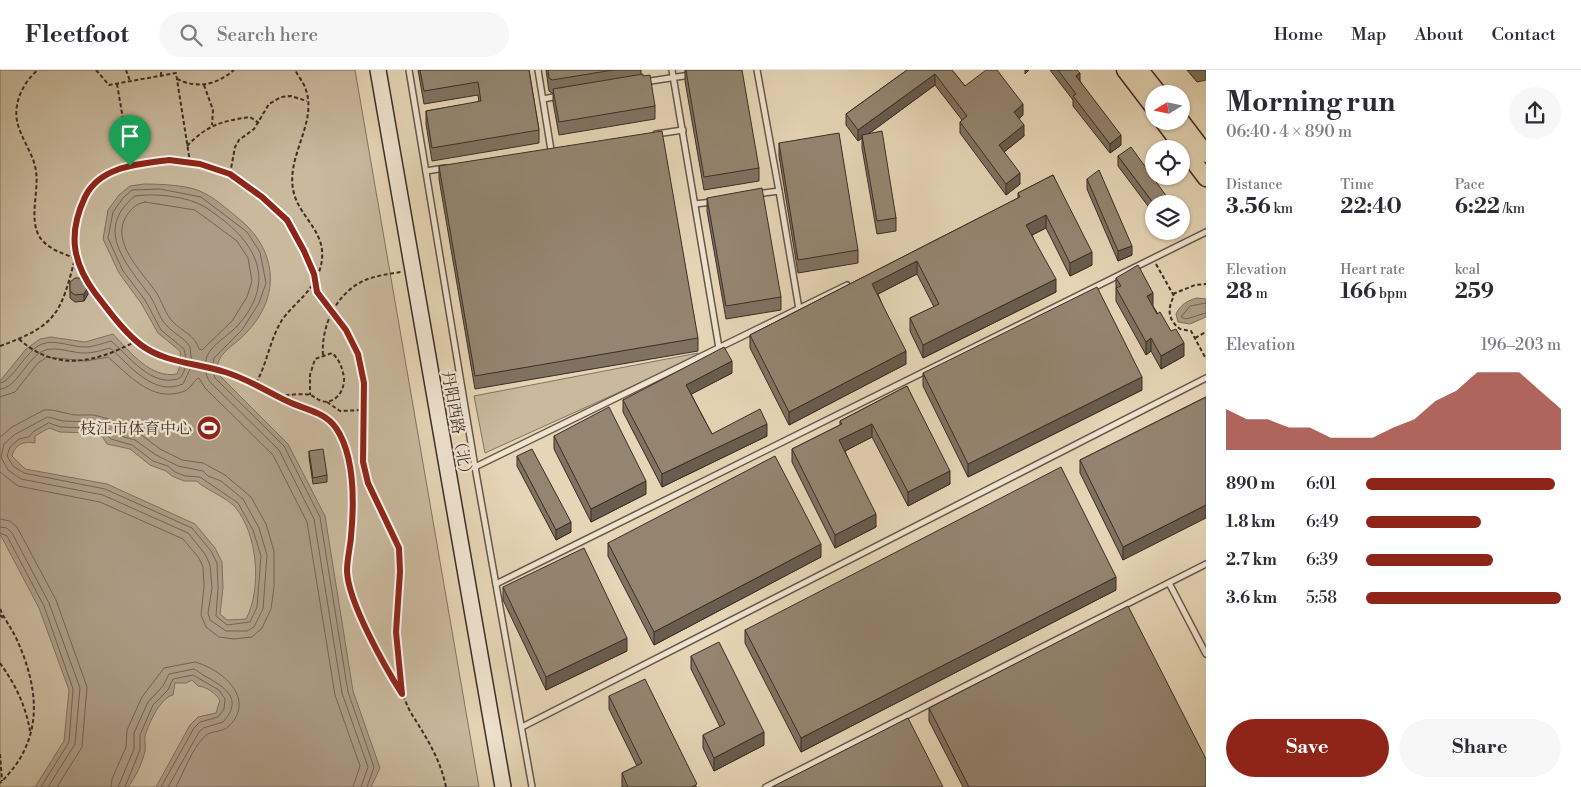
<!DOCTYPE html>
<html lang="en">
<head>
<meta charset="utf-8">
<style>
  :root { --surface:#fff; --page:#f7f7f7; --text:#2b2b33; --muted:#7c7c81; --line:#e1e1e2; --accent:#8f2418 }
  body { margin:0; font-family:"Libre Bodoni","Noto Serif SC",serif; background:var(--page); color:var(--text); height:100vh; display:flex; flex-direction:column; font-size:19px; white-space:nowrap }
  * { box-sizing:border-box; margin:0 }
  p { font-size:16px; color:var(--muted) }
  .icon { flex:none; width:28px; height:28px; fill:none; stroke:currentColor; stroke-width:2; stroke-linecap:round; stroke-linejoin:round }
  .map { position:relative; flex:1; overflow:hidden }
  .side { display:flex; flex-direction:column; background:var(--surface); width:375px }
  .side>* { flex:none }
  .needle { width:32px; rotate:260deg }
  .tools { position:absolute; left:1145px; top:15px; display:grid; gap:10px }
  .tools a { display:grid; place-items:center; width:45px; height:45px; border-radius:50%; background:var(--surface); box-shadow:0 1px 4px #0004; font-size:25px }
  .pin { position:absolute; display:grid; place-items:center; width:42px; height:42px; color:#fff; margin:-51px -21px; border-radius:50% 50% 50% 0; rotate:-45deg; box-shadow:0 0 5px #0007 }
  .pin .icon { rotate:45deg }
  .round { display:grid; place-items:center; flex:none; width:52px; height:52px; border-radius:26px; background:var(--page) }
  .overview { display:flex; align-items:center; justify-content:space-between; height:85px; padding:0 20px }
  h1 { font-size:28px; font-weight:700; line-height:38px }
  .stats { display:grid; grid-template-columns:repeat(3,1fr); gap:8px; height:85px; padding:5px 20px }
  .stats div { display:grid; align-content:center }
  .stats b { font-size:21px; font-weight:700 }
  .stats small { font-size:14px; font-weight:400 }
  .stats p { font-size:14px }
  .chart { height:140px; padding:10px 20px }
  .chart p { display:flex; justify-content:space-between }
  .chart svg { width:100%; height:90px; margin-top:5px; fill:var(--accent); opacity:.7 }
  .primary-button { display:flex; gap:10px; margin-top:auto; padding:10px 20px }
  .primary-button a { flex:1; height:58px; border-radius:30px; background:var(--accent); color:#fff; font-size:20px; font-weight:700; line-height:58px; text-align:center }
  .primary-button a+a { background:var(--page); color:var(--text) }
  ul { padding:0 20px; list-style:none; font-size:16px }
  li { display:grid; grid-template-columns:80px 60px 1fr; align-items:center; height:38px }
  li i { height:12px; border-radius:6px; background:var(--accent) }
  header { display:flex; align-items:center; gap:30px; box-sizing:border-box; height:70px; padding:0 25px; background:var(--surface); border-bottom:1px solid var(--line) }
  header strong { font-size:24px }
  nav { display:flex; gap:28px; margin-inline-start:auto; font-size:18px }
  .search { width:350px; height:45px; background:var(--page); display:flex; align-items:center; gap:12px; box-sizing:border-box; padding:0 18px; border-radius:28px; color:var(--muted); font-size:19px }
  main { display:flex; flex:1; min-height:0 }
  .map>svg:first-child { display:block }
</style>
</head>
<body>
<header>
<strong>Fleetfoot</strong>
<div class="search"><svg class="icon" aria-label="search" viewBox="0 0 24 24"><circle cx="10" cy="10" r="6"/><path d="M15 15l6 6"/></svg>Search here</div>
<nav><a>Home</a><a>Map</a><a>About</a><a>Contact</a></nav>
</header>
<main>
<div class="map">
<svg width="1206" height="717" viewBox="0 0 1206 717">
  <rect width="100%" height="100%" fill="#e6d5b6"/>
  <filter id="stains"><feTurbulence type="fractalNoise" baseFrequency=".004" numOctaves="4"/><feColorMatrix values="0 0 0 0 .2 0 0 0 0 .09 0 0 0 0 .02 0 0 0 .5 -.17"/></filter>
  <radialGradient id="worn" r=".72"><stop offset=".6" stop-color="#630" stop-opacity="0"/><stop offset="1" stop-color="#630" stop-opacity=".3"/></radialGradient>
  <g fill="#c9b99d" stroke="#827461">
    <path d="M0,0H355L479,717H0Z"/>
    <path d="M698,283L699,286L485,383L474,326Z"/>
  </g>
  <g fill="#ac9c85" stroke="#7f705f" fill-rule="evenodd">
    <path d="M144,114C160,114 190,115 204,123C216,129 227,139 238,148C277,179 282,226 246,263C235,276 213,284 218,304L288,374L325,446L353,621L380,698L371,717H156L190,655L198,647L216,643L220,630C215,623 207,617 198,616L192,610L186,613H175L173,625C160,628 149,653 145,666C144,670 146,676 145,681C142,694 136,706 128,717H35L64,671L69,620L39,538L0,464V311L26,279L40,269L51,267L85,272L113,264C130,282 151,309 177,304L181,293L180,281L158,263L141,233L119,203L103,169L108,140L119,125L130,116ZM49,358L60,362L91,363L102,366L107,374L130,379L150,395L166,401L172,406L184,411H197C201,417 226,427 235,437C258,464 262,519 246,549L227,550L220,544L223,518L222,492L215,478L195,454L107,414L25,399L12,386C15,374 24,371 35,373V366Z"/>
    <path d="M1197,228L1206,229V247L1190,254L1178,252L1176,244C1180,235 1188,230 1197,228Z"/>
  </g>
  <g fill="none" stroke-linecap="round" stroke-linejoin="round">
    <g stroke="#746555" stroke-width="1">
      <path d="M145,132L195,140L237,171L248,188L252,211L247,227L232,251L202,280L199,279C195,265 183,262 173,252C165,244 162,231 156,222C142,202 109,171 127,145C132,138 136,134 145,132Z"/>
      <path d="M1206,233L1190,236L1181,247L1186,249L1206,243"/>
      <path d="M0,313C12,312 26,280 42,274C55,269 71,277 85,277C94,277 103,273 111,271C128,285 148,313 172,310C176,309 180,310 182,305C187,297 186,288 184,279L161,260L145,230L123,201L108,168L113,142L123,128L132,120L160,119L201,127L247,162L260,182L266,213L259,233L242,260L214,288L212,298L215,308L284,376L320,447L348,622L374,697L367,717"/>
      <path d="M0,319C16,319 27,288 43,281C56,275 73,284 86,283C94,283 102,280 110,278C130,295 153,327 183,314L192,295L190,277C185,268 174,264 167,256C159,248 156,235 150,226C127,194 93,160 135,126C155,123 187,126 205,137C250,166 281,205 239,254C230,265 213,273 207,286C204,295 205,305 210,312L279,380L314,449L342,623L368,697L361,717"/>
      <path d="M0,327L15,322L38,293L47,287L86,291L108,287C129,305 151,332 182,322C191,320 193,310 199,308L205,318L273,385L307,452L335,625L360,696L353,717"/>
      <path d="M48,347L63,351L93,352L106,356L114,364L135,370L156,385L178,396L203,401L208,406L221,411L243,429L259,458L267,485L263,539L254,557L247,561H226L210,550L208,543L212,518L210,495L205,484L188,463L103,425L21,409L8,400L1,387L4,374L14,365Z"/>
      <path d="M49,353L61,357L92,358L104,362L111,369L132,375L153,391L168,396L175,402L185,406L200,407L238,433L253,460L261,486L257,537L250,552L227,555L216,546L218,518L217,493L211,481L192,458L105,419L24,403L13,396L7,386L10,377L19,369L29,367L33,362Z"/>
      <path d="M0,367L12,357L44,340H52L74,345H94L109,349L119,358L139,363L160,379L182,390L203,393L225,405L251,427L266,454L274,481V517L271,539L262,558L252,567L234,569L219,567L206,557L201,545L204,517L203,497L199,488L183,469L100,432L18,416L0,402"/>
      <path d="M0,449L10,451L17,457L56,530L87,617L82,677L57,717"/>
      <path d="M0,457L7,458L12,463L49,533L80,618L75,674L48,717"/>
      <path d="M0,463L7,466L44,536L73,619L69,672L41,717"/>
      <path d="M111,717L112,709L126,677L127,660L142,627L164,598L195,592C221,599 257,628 229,656C223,663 211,660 205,666C192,679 184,701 176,717"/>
      <path d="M118,717L134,679V663L148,632L163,616L169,604L194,599C198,601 200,603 203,605C223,616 245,628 223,652L203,658L199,662L168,717"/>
      <path d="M125,717L140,680V665L153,635L168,620L173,609L193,605L219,620L225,629L224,639L218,647L200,652L194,658L161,717"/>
    </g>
    <defs>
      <g id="lane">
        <path d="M409,0L475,397L532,717"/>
        <path d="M538,0L551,80"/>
        <path d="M672,0L719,278"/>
        <path d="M757,0L779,121"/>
        <path d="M644,12L690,5"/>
        <path d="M543,29L559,26"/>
        <path d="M656,64L683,60"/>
        <path d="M426,101L445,98"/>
        <path d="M757,124L779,121L799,239"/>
        <path d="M695,134L712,132"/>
        <path d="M475,397L847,215"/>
        <path d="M1169,513L1206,584"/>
        <path d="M496,514L1206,162"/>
        <path d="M522,657L1206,308"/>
        <path d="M766,717L1206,494"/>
      </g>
      <path id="secondary" d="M378,0L503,717"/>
      <g id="primary">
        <path d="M1125,0L1154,38"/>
        <path d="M1140,0L1159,24"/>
        <path d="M1163,51L1206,108"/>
        <path d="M1181,51L1206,84"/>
      </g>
    </defs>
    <use href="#lane" stroke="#665849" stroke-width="8"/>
    <use href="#secondary" stroke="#3b2e25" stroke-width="18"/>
    <use href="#primary" stroke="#3b2e25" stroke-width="19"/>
    <g stroke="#3b2e25" stroke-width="2" stroke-dasharray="4 2.5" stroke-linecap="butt">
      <path d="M96,0L109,15L176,3L190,92"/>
      <path d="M126,0L130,11"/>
      <path d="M161,6V0"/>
      <path d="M177,9C198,19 216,15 234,0"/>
      <path d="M117,14L131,96"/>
      <path d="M204,15L213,40L212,55"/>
      <path d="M187,76C207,55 222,51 250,47L259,53"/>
      <path d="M230,104L235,77L239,70L254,59L269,34L281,27L291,26L307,31"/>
      <path d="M1156,194L1174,226C1167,239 1168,250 1180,259L1191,261L1206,289"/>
      <path d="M1173,224L1195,215L1206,214"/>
      <path d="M1195,268L1206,262"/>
      <path d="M19,269C55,302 96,293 136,271"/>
      <path d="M0,276C56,256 61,244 75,188C63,184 46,178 39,166C29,147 39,122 36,101C34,86 24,73 19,58C11,37 22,13 38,0"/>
      <path d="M323,285C321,256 336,224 363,211C374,206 388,204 401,202"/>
      <path d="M256,313C267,294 270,269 282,250C295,232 313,222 320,199C331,162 298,149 293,119C287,85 317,53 306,20C304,13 298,6 295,0"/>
      <path d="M279,326C288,325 303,323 311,325C314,327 317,329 321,331C336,335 345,320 344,307C342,298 340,290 332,283L315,289L310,305V325"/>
      <path d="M327,332L340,341L363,340"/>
      <path d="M0,539C5,550 12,559 17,570C40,621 44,671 0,713"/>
      <path d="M0,545L4,549"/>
      <path d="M0,593C15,614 26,636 30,661"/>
      <path d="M402,624C400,596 396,568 397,540C397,520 403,500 399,480C394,450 370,427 364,397C357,359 371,320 358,284C350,262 333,246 321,227C313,215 312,198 306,184C282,133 229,91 170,90C141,90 98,98 85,127C69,160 71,190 92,220C115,251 139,280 177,291C194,296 212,297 229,303C251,311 269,323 290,332C301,337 316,339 326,346C351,364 355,424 353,453C351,469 345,489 348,505C354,548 382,585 401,622C405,629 407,636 411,643C426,667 440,688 446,717"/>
      <path d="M0,684L2,711"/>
    </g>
    <use href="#lane" stroke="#efe4d0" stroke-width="5"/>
    <use href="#secondary" stroke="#efe4d0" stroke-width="15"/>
    <use href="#primary" stroke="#e6d5b6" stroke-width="16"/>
  </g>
  <g fill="#7f7260" stroke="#3b2e25">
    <path d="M418,0H529L539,60V73L432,91L426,54V41L479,32L478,25L424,34Z"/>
    <path d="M546,0H641V4L643,6L655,36V49L559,65L553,32V23H552L549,21Z"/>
    <path d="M685,0L759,98V111L704,120L685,11Z"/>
    <path d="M907,0H952L965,16L1023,45L1019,49L1024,66L1004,82L1020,114L1006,125L960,63V52L962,50L935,15L868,64L896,148V161L877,164L862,78V68L858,71L846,55V44Z"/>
    <path d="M1050,0H1077L1080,11L1121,75L1110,83L1073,36V30Z"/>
    <path d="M1187,0H1206V10L1197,12Z"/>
    <path d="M779,73L858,180V193L798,203L779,86Z"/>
    <path d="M1118,86L1154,134V144L1118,96Z"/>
    <path d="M439,96L698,268V281L475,319L439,109Z"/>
    <path d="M1053,105L1092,195L1070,206L1046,158L1032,165L1056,222L923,288L910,261V248L934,237L917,204L878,224L906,294L789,355L750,278V265L1018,128V123Z"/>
    <path d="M1087,109L1132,185L1118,191L1087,119Z"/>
    <path d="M707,128L781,227V240L726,249L707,141Z"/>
    <path d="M1166,161H1179L1171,168Z"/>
    <path d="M1116,208L1153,236L1184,286L1161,299L1151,281L1146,285L1116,231Z"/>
    <path d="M70,212L88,224L84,231L75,232L70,228Z"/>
    <path d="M732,303L691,324L712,364L767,366L662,417L623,342V330Z"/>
    <path d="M923,303L1142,320L968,407L923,316Z"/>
    <path d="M907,316L950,414L908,436L872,367L845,381L876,457L835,478L792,392V379L840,355V351Z"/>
    <path d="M1206,327L1123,490L1080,403V390Z"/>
    <path d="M554,366L646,424L591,452L554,379Z"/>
    <path d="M309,381L327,405V412L313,414L309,387Z"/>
    <path d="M517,386L571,462L556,470L517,396Z"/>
    <path d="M608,473L821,487L654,575L608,486Z"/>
    <path d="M503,517L627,581L546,620L503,530Z"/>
    <path d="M1116,520L801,682L745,573V560Z"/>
    <path d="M691,586L764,675L714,701L703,678V665L720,657L691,599Z"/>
    <path d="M609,626L697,717H622V703L637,696L609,639Z"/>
    <path d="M929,638L1206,717H963L929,651Z"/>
  </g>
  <g fill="#685d4e" stroke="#3b2e25">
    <path d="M1025,0H1029L1025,4Z"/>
    <path d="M1080,3V13L1076,6Z"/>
    <path d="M935,4V15L863,68L862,65V68L858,71V60Z"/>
    <path d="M1023,34V45L1014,53V42Z"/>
    <path d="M1024,55V66L999,86V75Z"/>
    <path d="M1121,65V75L1110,83V74Z"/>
    <path d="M1020,103V114L1006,125V114Z"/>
    <path d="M1046,145V158L1026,168V155Z"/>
    <path d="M1183,149V159L1181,160V150Z"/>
    <path d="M1171,161H1179L1171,168Z"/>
    <path d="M1132,176V185L1118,191V181Z"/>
    <path d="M1092,182V195L1070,206V193Z"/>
    <path d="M917,191V204L872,227V214Z"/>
    <path d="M1056,209V222L923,288V275Z"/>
    <path d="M88,217V224L84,231V224Z"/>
    <path d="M1153,223V236L1147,239V226Z"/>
    <path d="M1151,268V281L1146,285V272Z"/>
    <path d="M1184,273V286L1161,299V286Z"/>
    <path d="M906,281V294L789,355V342Z"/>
    <path d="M732,291V303L686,327V315Z"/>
    <path d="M1142,307V320L968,407V394Z"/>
    <path d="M767,354V366L662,417V404Z"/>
    <path d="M872,354V367L839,384V370Z"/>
    <path d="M950,401V414L908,436V422Z"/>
    <path d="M646,411V424L591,452V439Z"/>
    <path d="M1206,435V448L1123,490V477Z"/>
    <path d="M876,444V457L835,478V465Z"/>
    <path d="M571,452V462L556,470V460Z"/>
    <path d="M821,474V487L654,575V562Z"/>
    <path d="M1116,507V520L801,682V668Z"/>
    <path d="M627,568V581L546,620V607Z"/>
    <path d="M764,662V675L714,701V688Z"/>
  </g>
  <g fill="#948570" stroke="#3b2e25">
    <path d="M420,0H529L539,60L432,78L426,41L481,31L478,12L424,21Z"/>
    <path d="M548,0H613L552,10L549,8Z"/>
    <path d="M686,0H742L759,98L704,107Z"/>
    <path d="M907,0H952L965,16L986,0H997L1023,34L1014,42L1024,55L999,75L1020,103L1006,114L960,52L967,46L935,4L858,60L846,44Z"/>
    <path d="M1058,0H1077L1080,3L1076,6L1121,65L1110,74L1073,26L1076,24Z"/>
    <path d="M643,4V6L650,5L655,36L559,52L553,19Z"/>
    <path d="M662,61L698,268L475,306L439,96Z"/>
    <path d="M882,61L896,148L877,151L862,65Z"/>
    <path d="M839,63L858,180L798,190L779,73Z"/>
    <path d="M1131,77L1172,134H1154L1118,86Z"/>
    <path d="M1099,100L1132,176L1118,181L1087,109Z"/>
    <path d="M1053,105L1092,182L1070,193L1046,145L1026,155L1056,209L923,275L910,248L939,234L917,191L872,214L906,281L789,342L750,265L1020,127L1018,123Z"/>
    <path d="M762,118L781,227L726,236L707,128Z"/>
    <path d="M1138,195L1153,223L1147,226L1157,244L1160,242L1171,261L1176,259L1184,273L1161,286L1151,268L1146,272L1116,218L1121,216L1116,208Z"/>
    <path d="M75,208H81L86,212L88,217L84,224L75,225L70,221V212Z"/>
    <path d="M1097,217L1142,307L968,394L923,303Z"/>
    <path d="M724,277L732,291L686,315L712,364L760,339L767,354L662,404L623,330Z"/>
    <path d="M907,316L950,401L908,422L872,354L839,370L876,444L835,465L792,379L842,354L840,351Z"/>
    <path d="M1206,327V435L1123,477L1080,390Z"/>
    <path d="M609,337L646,411L591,439L554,366Z"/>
    <path d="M323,379L327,405L313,408L309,381Z"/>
    <path d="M532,379L571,452L556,460L517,386Z"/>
    <path d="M775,386L821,474L654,562L608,473Z"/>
    <path d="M1061,397L1116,507L801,668L745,560Z"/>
    <path d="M584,478L627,568L546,607L503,517Z"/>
    <path d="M1128,536L1206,689V717H969L929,638Z"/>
    <path d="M719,572L764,662L714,688L703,665L725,654L691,586Z"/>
    <path d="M645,609L697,714L692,717H628L622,703L642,693L609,626Z"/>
    <path d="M908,648L943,717H772Z"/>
  </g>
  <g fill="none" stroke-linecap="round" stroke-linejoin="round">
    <defs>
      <path id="route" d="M169,90L200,94L230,104L262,127L287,150L304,181L314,204L317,222L346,260L358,284L364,313L363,392L368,413L399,478L400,502L396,562L402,624C385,597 348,532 347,501C347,490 350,478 351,467C354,435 355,386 336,358C324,341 305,340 287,331C266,321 248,309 225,302C197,293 165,293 141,275C123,261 109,241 95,223C72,192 68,163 85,127C100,96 139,94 169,90Z"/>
    </defs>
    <use href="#route" stroke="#fff" stroke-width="10"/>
    <use href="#route" stroke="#8f2418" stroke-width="6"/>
  </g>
  <defs>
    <symbol id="stadium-disc" viewBox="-11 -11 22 22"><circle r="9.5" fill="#8f2418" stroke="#efe4d0"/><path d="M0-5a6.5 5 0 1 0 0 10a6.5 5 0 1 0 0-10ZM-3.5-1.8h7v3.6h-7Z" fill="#fff"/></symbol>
  </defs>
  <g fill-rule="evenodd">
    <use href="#stadium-disc" x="195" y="344" width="28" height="28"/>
  </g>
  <g text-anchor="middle" stroke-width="4.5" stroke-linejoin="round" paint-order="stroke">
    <g font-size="16" fill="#3b2e25" stroke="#efe4d0">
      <text transform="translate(458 356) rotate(80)" y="6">丹阳西路（北）</text>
    </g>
    <g font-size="16" fill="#3b2e25" stroke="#efe4d0" text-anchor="end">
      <text x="192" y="364">枝江市体育中心</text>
    </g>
  </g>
  <rect width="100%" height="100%" filter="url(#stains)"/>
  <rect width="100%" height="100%" fill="url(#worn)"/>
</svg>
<div class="tools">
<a><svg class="needle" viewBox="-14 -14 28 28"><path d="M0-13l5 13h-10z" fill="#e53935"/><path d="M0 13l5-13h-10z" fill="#7c7c81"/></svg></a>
<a><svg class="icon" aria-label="locate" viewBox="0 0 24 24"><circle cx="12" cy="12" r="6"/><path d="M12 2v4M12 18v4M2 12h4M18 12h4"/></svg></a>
<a><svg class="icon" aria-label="layers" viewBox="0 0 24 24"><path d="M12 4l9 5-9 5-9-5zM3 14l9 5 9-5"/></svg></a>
</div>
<div class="pin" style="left:130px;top:96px;background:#1e9e55"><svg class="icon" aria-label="arrive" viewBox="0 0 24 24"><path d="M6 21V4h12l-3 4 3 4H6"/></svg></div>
</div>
<section class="side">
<div class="overview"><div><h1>Morning run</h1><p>06:40 · 4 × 890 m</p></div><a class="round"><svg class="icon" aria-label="share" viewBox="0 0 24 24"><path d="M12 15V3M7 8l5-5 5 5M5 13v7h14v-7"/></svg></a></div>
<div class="stats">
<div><p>Distance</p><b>3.56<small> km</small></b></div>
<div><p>Time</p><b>22:40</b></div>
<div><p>Pace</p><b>6:22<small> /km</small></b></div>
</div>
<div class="stats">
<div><p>Elevation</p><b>28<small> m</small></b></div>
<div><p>Heart rate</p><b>166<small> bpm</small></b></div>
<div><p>kcal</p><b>259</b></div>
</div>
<div class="chart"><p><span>Elevation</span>196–203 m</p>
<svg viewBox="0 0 160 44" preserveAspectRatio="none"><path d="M0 44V24L10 29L20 29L30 33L40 33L50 38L60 38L70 38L80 33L90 29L100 20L110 15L120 6L130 6L140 6L150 15L160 24V44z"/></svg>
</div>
<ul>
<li><b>890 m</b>6:01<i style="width:97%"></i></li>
<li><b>1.8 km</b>6:49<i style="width:59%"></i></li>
<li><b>2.7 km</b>6:39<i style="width:65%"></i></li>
<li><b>3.6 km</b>5:58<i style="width:100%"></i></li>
</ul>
<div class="primary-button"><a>Save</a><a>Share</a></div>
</section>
</main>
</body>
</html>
